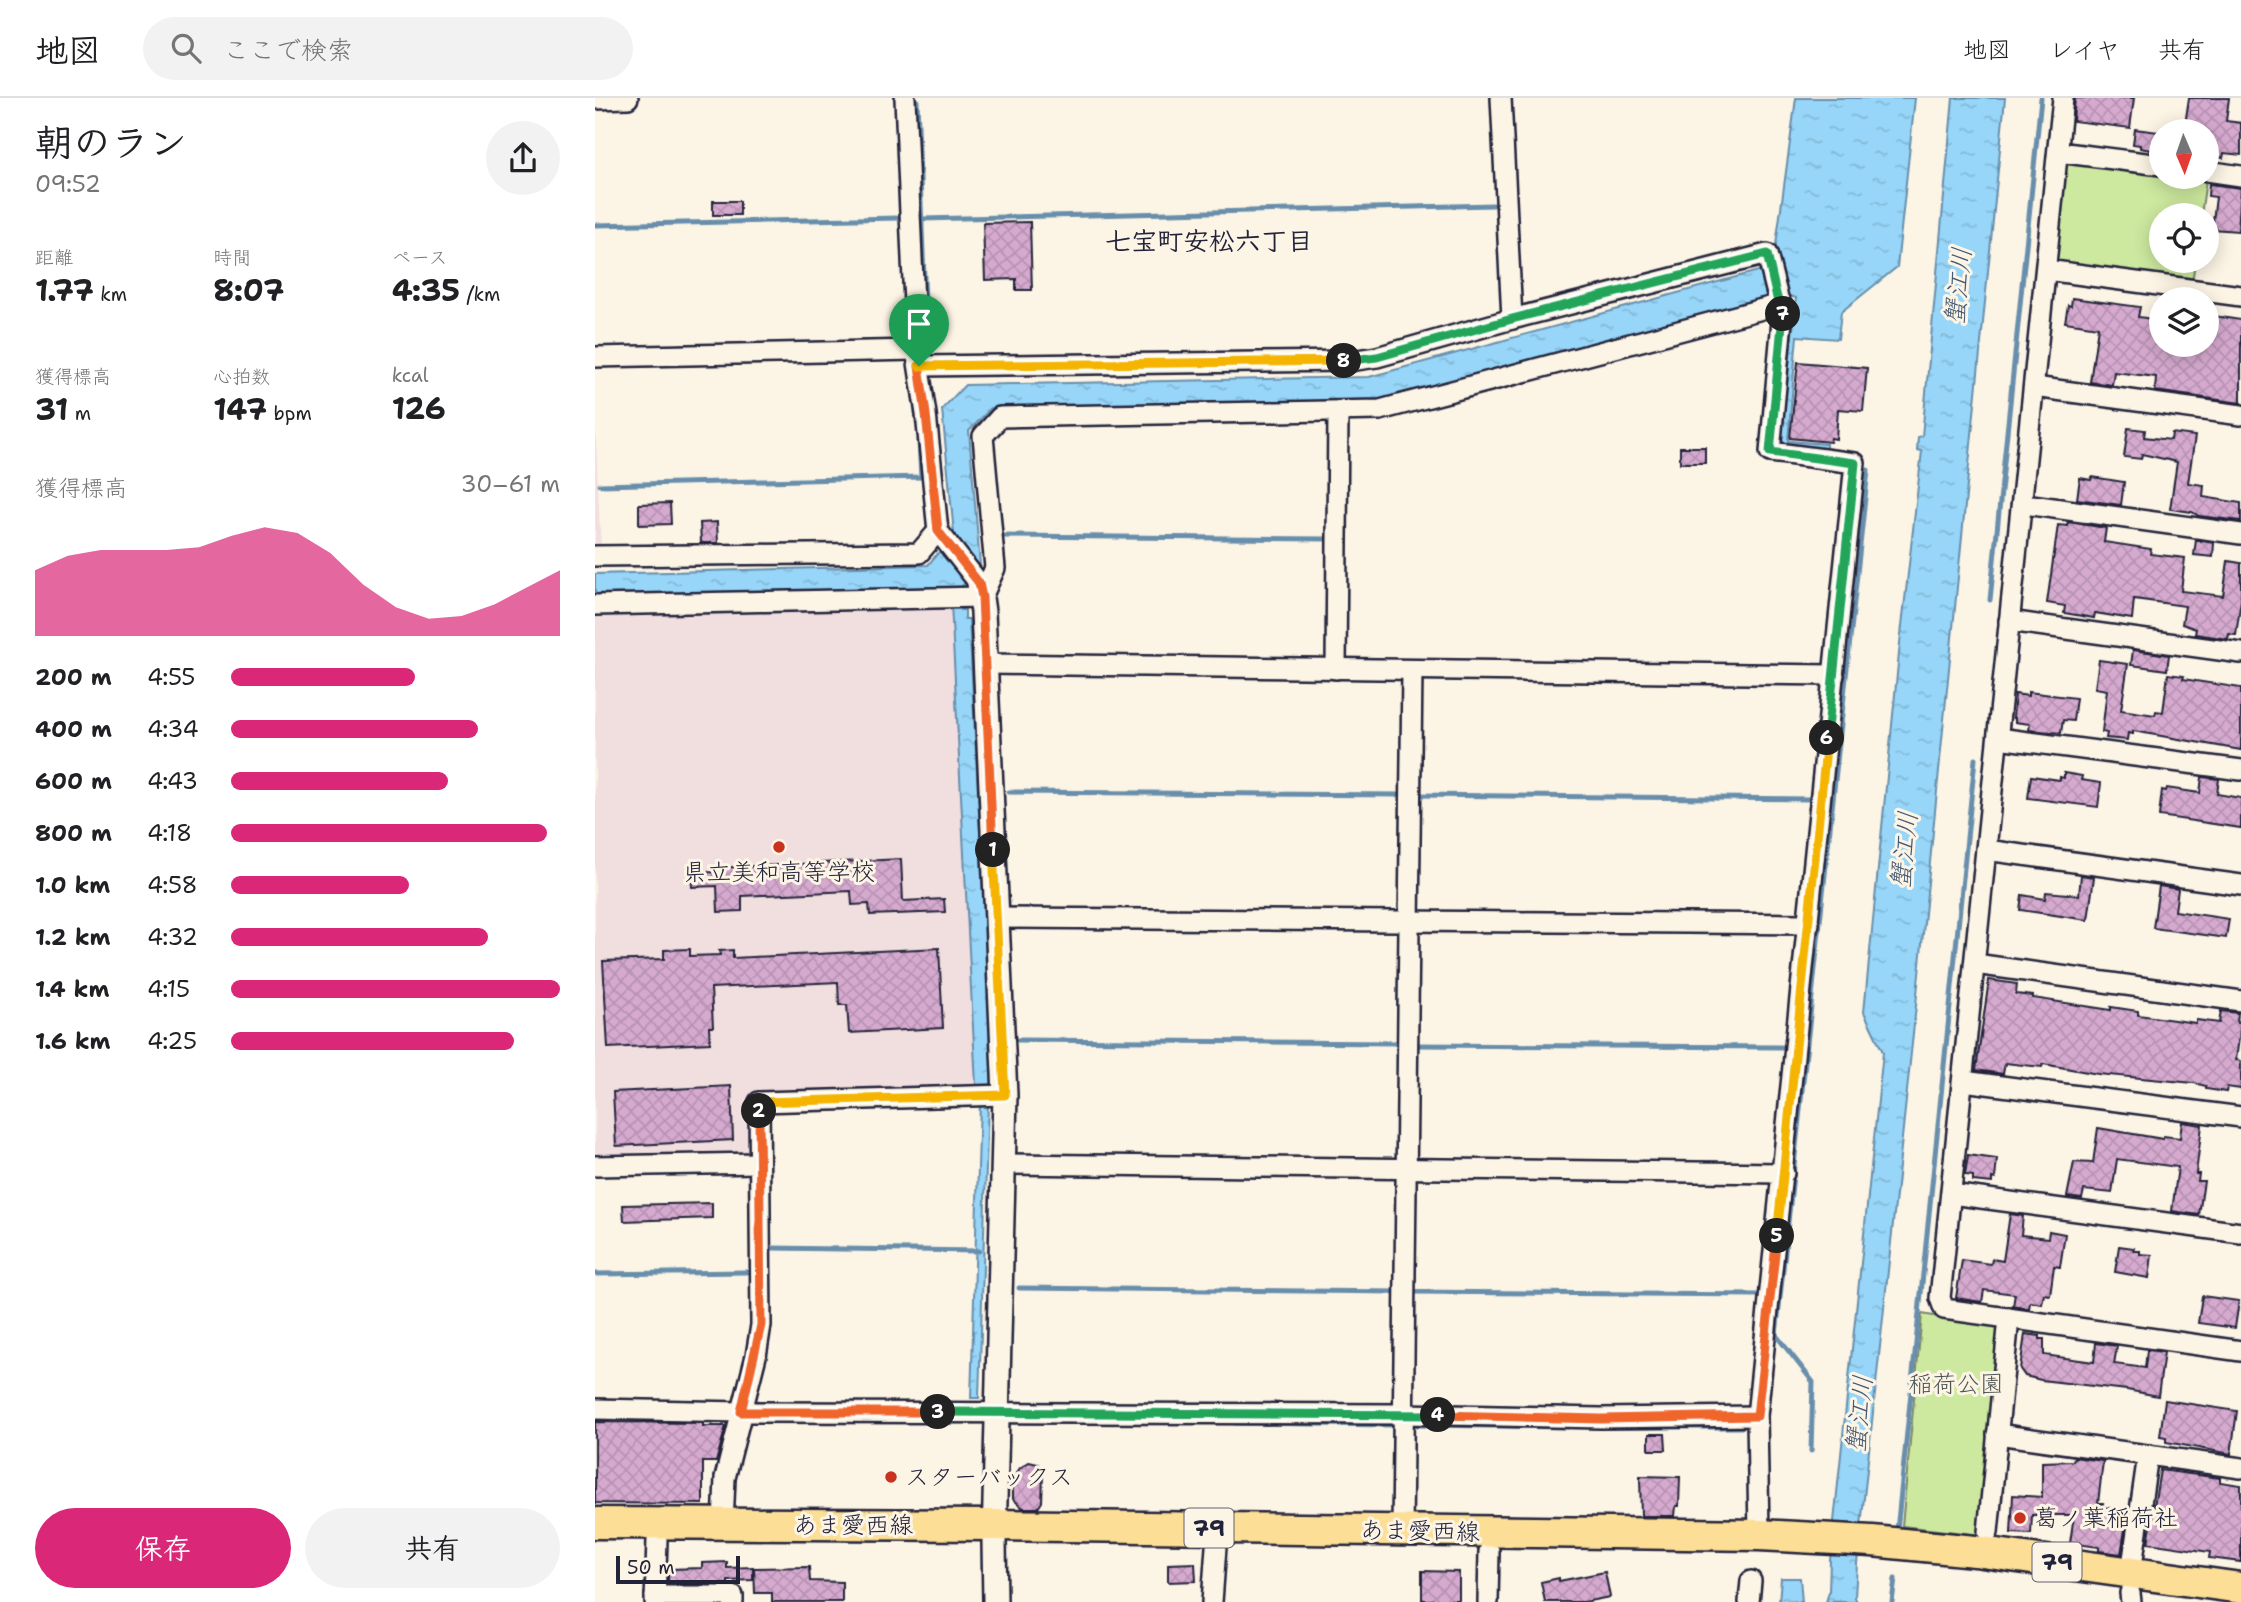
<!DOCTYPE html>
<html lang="ja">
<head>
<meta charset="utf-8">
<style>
  :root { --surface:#fff; --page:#f2f2f2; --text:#202124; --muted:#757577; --line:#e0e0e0; --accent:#db2777 }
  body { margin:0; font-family:"Shantell Sans","Klee One",sans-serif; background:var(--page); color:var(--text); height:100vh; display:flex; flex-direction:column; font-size:26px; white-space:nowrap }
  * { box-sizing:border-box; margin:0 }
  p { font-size:23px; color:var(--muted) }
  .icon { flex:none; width:38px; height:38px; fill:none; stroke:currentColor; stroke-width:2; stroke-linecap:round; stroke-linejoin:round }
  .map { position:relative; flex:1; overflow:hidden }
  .panel { display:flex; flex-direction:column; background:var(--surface); width:595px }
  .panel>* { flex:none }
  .needle { width:46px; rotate:178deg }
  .fabs { position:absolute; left:1554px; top:21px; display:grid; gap:14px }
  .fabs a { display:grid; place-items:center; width:70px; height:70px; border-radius:50%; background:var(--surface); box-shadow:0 4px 18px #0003; font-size:35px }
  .scale { position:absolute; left:21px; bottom:18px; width:124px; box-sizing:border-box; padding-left:7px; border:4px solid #22223b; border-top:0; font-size:19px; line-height:24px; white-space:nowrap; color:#22223b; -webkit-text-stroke:5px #fcf5e5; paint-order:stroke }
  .pin { position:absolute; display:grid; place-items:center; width:60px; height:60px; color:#fff; margin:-72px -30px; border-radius:50% 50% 50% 0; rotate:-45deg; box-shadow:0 0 7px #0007 }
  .pin .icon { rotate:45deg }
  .km { position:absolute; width:35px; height:35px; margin:-18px; border-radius:50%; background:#222; color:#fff; font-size:19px; line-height:35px; text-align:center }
  .round { display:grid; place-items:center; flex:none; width:74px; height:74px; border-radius:37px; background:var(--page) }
  .overview { display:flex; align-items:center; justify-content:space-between; height:119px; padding:0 35px }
  h1 { font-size:38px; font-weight:700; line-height:52px }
  .stats { display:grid; grid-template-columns:repeat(3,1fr); gap:10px; height:119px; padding:7px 35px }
  .stats div { display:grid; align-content:center }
  .stats b { font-size:30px; font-weight:700 }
  .stats small { font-size:19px; font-weight:400 }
  .stats p { font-size:19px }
  .chart { height:196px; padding:14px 35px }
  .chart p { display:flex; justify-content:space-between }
  .chart svg { width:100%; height:126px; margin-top:7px; fill:var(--accent); opacity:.7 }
  .action { display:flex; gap:14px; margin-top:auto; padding:14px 35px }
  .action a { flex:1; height:80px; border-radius:42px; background:var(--accent); color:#fff; font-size:28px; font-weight:700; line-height:80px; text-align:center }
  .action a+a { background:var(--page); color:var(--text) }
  ul { padding:0 35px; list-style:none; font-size:23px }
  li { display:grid; grid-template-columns:112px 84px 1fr; align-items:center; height:52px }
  li i { height:18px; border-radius:9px; background:var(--accent) }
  header { display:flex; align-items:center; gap:42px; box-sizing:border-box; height:98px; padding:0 35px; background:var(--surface); border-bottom:2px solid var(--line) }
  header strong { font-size:33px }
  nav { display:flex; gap:38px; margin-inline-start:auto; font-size:24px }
  .search { width:490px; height:63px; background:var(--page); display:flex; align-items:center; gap:18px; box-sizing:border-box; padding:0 24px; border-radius:38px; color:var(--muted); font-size:26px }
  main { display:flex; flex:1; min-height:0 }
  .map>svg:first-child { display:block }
</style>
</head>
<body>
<header>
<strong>地図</strong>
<div class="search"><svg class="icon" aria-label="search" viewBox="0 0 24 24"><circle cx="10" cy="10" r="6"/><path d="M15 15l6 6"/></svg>ここで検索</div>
<nav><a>地図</a><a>レイヤ</a><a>共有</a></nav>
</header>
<main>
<section class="panel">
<div class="overview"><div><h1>朝のラン</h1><p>09:52</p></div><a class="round"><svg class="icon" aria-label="share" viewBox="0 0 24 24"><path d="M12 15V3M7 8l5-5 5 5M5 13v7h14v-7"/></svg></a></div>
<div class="stats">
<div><p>距離</p><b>1.77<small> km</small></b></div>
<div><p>時間</p><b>8:07</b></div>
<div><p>ペース</p><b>4:35<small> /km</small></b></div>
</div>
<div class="stats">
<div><p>獲得標高</p><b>31<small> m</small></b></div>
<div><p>心拍数</p><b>147<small> bpm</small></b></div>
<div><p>kcal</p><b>126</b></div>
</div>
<div class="chart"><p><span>獲得標高</span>30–61 m</p>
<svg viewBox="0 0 160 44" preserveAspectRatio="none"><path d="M0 44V21L10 16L20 14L30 14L40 14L50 13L60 9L70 6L80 8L90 15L100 26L110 34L120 38L130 37L140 33L150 27L160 21V44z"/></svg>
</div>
<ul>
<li><b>200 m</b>4:55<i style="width:56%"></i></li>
<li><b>400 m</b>4:34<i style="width:75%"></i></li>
<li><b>600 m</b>4:43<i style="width:66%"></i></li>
<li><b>800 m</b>4:18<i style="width:96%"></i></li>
<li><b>1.0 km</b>4:58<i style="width:54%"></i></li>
<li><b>1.2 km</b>4:32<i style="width:78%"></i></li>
<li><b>1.4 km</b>4:15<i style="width:100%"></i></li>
<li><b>1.6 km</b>4:25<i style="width:86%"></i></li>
</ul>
<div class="action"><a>保存</a><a>共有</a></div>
</section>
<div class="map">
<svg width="1646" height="1504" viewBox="0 0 1646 1504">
  <defs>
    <pattern id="water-ripples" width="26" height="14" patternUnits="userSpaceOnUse" patternTransform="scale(1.75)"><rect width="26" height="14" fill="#97d6f8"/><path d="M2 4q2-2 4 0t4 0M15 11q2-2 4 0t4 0" fill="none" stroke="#82b7d6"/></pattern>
    <pattern id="building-cross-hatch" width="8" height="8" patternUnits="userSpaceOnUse" patternTransform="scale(1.75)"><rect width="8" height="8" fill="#d6aacf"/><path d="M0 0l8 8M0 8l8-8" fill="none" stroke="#b792b3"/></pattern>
  </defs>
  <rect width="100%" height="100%" fill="#fcf5e5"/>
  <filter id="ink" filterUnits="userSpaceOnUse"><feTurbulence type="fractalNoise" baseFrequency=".0143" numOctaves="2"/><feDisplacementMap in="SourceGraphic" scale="14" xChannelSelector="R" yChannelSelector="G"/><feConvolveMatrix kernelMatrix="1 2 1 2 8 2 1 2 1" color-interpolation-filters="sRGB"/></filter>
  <g filter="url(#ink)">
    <g fill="#f1dede">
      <path d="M0,315L3,390L6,451H0Z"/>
      <path d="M356,504L381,987L378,992L154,998V1060L0,1063V512Z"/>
    </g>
    <g fill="#cde99f" stroke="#78866d" stroke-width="2">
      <path d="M1475,63L1566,76V79L1611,82L1606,117H1566V163H1600L1597,186L1465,168L1460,160L1468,68Z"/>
      <path d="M1327,1216L1402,1229L1406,1235L1387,1437L1307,1428Z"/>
    </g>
    <g fill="url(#water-ripples)" stroke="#688eac" stroke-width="2">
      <path d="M1201,0H1320L1302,169L1246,214L1243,241L1202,238L1193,343L1231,346V352L1190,347L1186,341L1201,200L1188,196L777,303L396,310L374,333L385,467L364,492L0,500V476L333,467L359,436L347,311L370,287L774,279L1178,169Z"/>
      <path d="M1358,0H1410L1320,917L1262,1466L1260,1499L1262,1504H1231L1234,1494L1235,1462L1288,954L1269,914L1305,545L1327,353L1322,352L1323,339L1327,338Z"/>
      <path d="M356,505H366V512H370V521H374L398,985L391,990H385L381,987Z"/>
      <path d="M385,1004H393L384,1300H376Z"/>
      <path d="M1186,1480H1205L1207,1504H1184Z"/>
    </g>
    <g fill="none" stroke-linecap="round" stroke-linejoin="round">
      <g stroke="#688eac" stroke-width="5">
        <path d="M322,3L331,230"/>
        <path d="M327,121L898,107"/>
        <path d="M0,127L303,120"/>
        <path d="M5,387L326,379L324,343"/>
        <path d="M407,438L734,441"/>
        <path d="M1395,502L1446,0"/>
        <path d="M414,694L808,697"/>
        <path d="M821,697L1214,701"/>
        <path d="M423,942L806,945"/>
        <path d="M820,947L1189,949"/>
        <path d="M176,1150L384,1153"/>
        <path d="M0,1176L152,1174"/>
        <path d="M424,1190L802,1194"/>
        <path d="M817,1194L1164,1197"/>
        <path d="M640,1325L797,1327"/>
        <path d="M822,1327L973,1329"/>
        <path d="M1014,1329H1146"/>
        <path d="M1216,1353L1218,1284L1181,1237L1273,372"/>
        <path d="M1302,1433L1380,661"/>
        <path d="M1297,1504L1300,1481"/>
      </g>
    </g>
    <g fill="url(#building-cross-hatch)" stroke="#22223b" stroke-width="2">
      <path d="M1480,0H1539L1535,30L1478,23Z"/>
      <path d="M1594,0H1634L1631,23L1646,25V57L1629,55L1628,60L1612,58V33H1589Z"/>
      <path d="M1540,31L1564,34L1562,53L1545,50V47L1538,46Z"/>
      <path d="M1614,86L1646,90L1643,133L1617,131L1621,99L1613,98Z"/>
      <rect x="118" y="103" width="27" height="14"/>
      <path d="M435,124L437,192H421V181L390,182L388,125Z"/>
      <path d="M1477,200L1545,209L1543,219L1566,222L1564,247H1612V217L1646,222V305L1560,293L1561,279L1519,274L1517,287L1495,284L1503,229L1470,224L1473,207L1476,208Z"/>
      <path d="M1203,264L1272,270L1268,313L1243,311L1241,341L1236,340L1235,344L1195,340Z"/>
      <path d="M1533,330L1550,332L1549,339L1576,342L1577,335L1600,338L1593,385L1609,387L1608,399L1646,405V423L1604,418L1597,414L1575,411L1582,364L1547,356L1546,361L1529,359Z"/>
      <rect x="1085" y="349" width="25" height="16"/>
      <path d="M1497,379L1529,384L1526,407L1482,401L1485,380L1496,382Z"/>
      <path d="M75,405L76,426L44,427V406Z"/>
      <path d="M122,424L123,445H106L105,425Z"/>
      <path d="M1473,424L1511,430L1509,444L1556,451L1555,456L1590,460L1586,493L1628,498L1633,463L1646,465V502L1641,537L1634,536L1633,541L1600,536L1601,531L1587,526L1590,508L1539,501L1537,521L1500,515L1499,520L1469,515L1470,508L1452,505L1463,427L1473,428Z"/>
      <path d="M1601,442L1619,445L1618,459L1599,457Z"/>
      <path d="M1538,552L1574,557L1572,572L1536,567Z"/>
      <path d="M1504,562L1533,566L1526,612L1560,617L1561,613L1568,614L1573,576L1589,578L1588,581L1646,590V652L1538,633V636L1533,635L1532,642L1511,640L1512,635L1507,634L1512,592L1500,590Z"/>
      <path d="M1433,594L1481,600L1478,623L1468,622L1466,635L1434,632L1435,626L1420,624V620H1418L1420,596L1433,598Z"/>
      <path d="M1469,675L1487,678L1486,682L1506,685L1503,709L1433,700L1436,678L1465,682V679L1469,680Z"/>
      <path d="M1607,679L1624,681L1622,696L1646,700V730L1564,718L1567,692L1571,693L1572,690L1605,695Z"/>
      <path d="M306,761L308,803L349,801L350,814L275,817L274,806L257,807L256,793L147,798V813L123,814L122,788L97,789L96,775L121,774V770Z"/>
      <path d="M1486,777L1499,779L1493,822L1425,812L1427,797L1450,801L1451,794L1484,797Z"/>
      <path d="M1564,788L1583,791L1580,813L1634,821L1631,840L1558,830Z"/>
      <path d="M344,850L348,930L254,935L252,907H244L243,884L116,890L118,929H114L115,945L13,950L8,863L69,861V852L95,851V858L125,857L124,853L138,852V860Z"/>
      <path d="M1394,882L1422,886L1421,896L1438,898V900L1516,912V909L1543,913V917L1601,925V922L1624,925L1626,913L1643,915L1642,925H1646L1641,962L1646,963V991L1632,989L1631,994L1611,991V988L1599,985L1503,976L1448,966L1447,969L1410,965L1408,976L1381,972Z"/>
      <path d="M136,988L138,1042L21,1048L18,994Z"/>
      <path d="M1587,1024L1607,1027L1601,1076H1604L1603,1083H1609L1604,1117L1577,1113L1583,1069L1522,1061L1517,1095L1489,1092L1487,1101L1472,1099L1479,1064L1498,1065L1503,1030L1568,1041L1569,1038L1585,1040Z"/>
      <path d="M1373,1057L1402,1061L1400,1081L1397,1080V1085L1378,1083V1078L1370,1077Z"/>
      <path d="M117,1105V1120L29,1123L28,1107Z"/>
      <path d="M1415,1116L1428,1118L1426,1137L1453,1140L1454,1133L1470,1136L1465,1169L1459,1168L1455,1197L1449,1196L1447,1206L1435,1204L1434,1211L1418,1208L1420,1196L1389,1192L1387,1204L1361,1200L1367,1162L1396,1166L1397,1161L1408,1163Z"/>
      <path d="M1524,1148L1539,1150L1538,1153H1545V1156L1557,1157L1554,1180L1520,1174Z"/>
      <path d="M1607,1198L1644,1203L1640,1230L1603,1225Z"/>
      <path d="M1430,1236L1445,1238V1241H1449V1257L1499,1264L1501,1245L1522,1248L1519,1266L1550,1270L1552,1252L1569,1254L1563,1298L1532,1292L1446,1282L1430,1278L1425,1271Z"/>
      <path d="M1570,1302L1642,1313L1636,1356L1571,1344V1339L1565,1338Z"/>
      <path d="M0,1324L108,1325V1328H131L121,1364H108V1406L0,1405Z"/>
      <path d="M1054,1336H1070L1071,1352H1054Z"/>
      <path d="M1479,1359L1508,1363L1503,1405H1508L1507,1409L1533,1413L1526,1456L1504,1453V1449L1475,1445L1479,1417H1437L1436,1436L1416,1435L1418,1397L1447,1399V1364L1478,1363Z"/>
      <path d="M434,1364L443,1366L448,1378L447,1404L443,1410H428L418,1401V1381L425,1370Z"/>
      <path d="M1565,1372L1625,1380V1384L1646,1387V1464L1614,1460L1615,1454L1553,1445Z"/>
      <path d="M1045,1378L1085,1379L1084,1408H1081L1080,1418H1046Z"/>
      <path d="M132,1464V1470L158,1469V1482L133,1483V1486H73V1471L107,1470V1465Z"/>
      <path d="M600,1465L601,1483L573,1484V1466Z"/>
      <path d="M214,1469L215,1483L247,1484V1504H177V1495H160L159,1470Z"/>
      <path d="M827,1473L864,1474V1502H827Z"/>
      <path d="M1010,1474L1015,1499L989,1504H950L946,1484L964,1480V1483Z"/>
    </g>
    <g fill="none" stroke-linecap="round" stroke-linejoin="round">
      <defs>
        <g id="minor">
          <path d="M310,0L321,252L331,316L343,433L384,485"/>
          <path d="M906,0L917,221"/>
          <path d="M1468,0C1429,400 1387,800 1345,1200L1349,1211L1646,1253"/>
          <path d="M0,1L33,0"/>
          <path d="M1463,54L1566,67"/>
          <path d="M1612,73L1646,78"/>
          <path d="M1451,172L1646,198"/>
          <path d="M0,259L321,252"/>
          <path d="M324,268L755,263L782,259L917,221L1172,156L1183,200L1188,211L1175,354L1260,365L1162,1318L1164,1437"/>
          <path d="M1439,289L1646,317"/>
          <path d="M1429,406L1646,436"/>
          <path d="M0,458L324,455L343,433"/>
          <path d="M0,507L387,499L400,470L388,338L405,319L785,312L1186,206"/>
          <path d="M1414,523L1646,555"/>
          <path d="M390,566L1239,577"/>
          <path d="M741,571L743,313"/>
          <path d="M1403,640L1646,672"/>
          <path d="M1391,752L1646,787"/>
          <path d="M401,820L1214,826"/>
          <path d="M1380,866L1646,903"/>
          <path d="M1368,983L1646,1019"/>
          <path d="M409,1066L1189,1075"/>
          <path d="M0,1068L164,1065"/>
          <path d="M1356,1096L1646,1135"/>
          <path d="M0,1311L147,1314L808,1316L1006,1320L1162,1318"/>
          <path d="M1402,1336L1646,1370"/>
          <path d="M128,1427L130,1380L161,1258L166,1227L164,1004L410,997"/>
          <path d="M807,1433L817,572"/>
          <path d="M1393,1434L1414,1220"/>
          <path d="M1536,1475L1553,1357"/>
          <path d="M1535,1495L1536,1504"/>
          <path d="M60,1498H138V1504"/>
          <path d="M60,1504L62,1441"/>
          <path d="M617,1504L621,1449"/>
          <path d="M893,1504L894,1453"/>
          <path d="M1154,1504L1156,1483"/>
        </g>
        <path id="tertiary" d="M384,485L388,514L410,997L399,1444L400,1504"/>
        <path id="primary" d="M0,1425L400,1427L1164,1437L1277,1443L1380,1453L1646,1490"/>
      </defs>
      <use href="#minor" stroke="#22223b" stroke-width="24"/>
      <use href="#tertiary" stroke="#22223b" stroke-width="28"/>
      <use href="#primary" stroke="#22223b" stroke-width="35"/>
      <use href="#minor" stroke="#fcf5e5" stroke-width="19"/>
      <use href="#tertiary" stroke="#fcf5e5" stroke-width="23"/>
      <use href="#primary" stroke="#fdde96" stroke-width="30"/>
    </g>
  </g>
  <g fill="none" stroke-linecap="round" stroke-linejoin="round" filter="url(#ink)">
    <defs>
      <path id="split-1" d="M324,268L331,316L343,433L384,485L387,499L398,752"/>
      <path id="split-2" d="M164,1013V1004L410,997L398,752"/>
      <path id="split-3" d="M164,1013L166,1227L146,1314H343"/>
      <path id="split-4" d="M343,1314L843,1317"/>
      <path id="split-5" d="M843,1317L1006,1321L1162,1318L1182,1138"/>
      <path id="split-6" d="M1182,1138L1232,640"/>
      <path id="split-7" d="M1188,216L1175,354L1260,365L1232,640"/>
      <path id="split-8" d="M749,263L782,259L917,221L1172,156L1182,200L1188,211V216"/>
      <path id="split-9" d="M324,268L749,263"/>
    </defs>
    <use href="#split-1" stroke="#fff" stroke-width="14"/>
    <use href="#split-2" stroke="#fff" stroke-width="14"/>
    <use href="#split-3" stroke="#fff" stroke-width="14"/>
    <use href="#split-4" stroke="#fff" stroke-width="14"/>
    <use href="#split-5" stroke="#fff" stroke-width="14"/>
    <use href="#split-6" stroke="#fff" stroke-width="14"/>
    <use href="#split-7" stroke="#fff" stroke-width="14"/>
    <use href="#split-8" stroke="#fff" stroke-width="14"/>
    <use href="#split-9" stroke="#fff" stroke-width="14"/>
    <use href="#split-1" stroke="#f0652b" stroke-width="9"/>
    <use href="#split-2" stroke="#f5b400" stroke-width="9"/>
    <use href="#split-3" stroke="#f0652b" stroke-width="9"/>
    <use href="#split-4" stroke="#22a559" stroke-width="9"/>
    <use href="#split-5" stroke="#f0652b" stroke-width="9"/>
    <use href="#split-6" stroke="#f5b400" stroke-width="9"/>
    <use href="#split-7" stroke="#22a559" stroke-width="9"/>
    <use href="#split-8" stroke="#22a559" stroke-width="9"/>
    <use href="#split-9" stroke="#f5b400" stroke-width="9"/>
  </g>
  <g fill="#c8321e" stroke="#fcf5e5" stroke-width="2.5">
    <circle cx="184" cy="749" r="7"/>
    <circle cx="296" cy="1379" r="7"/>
    <circle cx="1425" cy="1420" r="7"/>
  </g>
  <g text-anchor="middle" stroke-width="6" stroke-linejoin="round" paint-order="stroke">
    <g fill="#fcf5e5" stroke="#63616e" stroke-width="2">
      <rect x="589.5" y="1410.5" width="49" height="39" rx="5"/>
      <rect x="1437.5" y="1444.5" width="49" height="39" rx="5"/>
    </g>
    <g font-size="23" font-weight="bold" fill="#22223b">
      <text x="614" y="1438">79</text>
      <text x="1462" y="1472">79</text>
    </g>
    <g font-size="24" fill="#22223b" stroke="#fcf5e5" text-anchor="start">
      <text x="184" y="782" text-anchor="middle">県立美和高等学校</text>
      <text x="310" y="1387">スターバックス</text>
      <text x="1439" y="1428">葛ノ葉稲荷社</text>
    </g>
    <g font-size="24" fill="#4d5454" stroke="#fcf5e5">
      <text x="1361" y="1294">稲荷公園</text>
    </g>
    <g font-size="24" fill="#22223b" stroke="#fcf5e5">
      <text x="258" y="1435">あま愛西線</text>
      <text transform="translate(825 1433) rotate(1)" y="8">あま愛西線</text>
    </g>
    <g font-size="26" font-weight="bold" fill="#22223b" stroke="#fcf5e5">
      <text x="614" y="152">七宝町安松六丁目</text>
    </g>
    <g font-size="26" font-style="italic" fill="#455874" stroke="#fcf5e5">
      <text transform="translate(1363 188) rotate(-84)" y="9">蟹江川</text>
      <text transform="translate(1309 752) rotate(-84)" y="9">蟹江川</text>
      <text transform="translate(1264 1316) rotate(-84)" y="9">蟹江川</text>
    </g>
  </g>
</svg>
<div class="fabs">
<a><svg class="needle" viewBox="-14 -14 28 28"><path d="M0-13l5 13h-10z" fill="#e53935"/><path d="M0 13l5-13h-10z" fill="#757577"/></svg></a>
<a><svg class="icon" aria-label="locate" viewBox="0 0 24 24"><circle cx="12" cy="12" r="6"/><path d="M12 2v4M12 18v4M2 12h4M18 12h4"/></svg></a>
<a><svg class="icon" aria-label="layers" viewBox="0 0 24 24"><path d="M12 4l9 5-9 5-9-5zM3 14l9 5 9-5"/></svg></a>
</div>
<div class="scale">50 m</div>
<div class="pin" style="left:324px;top:268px;background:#1e9e55"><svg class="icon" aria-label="arrive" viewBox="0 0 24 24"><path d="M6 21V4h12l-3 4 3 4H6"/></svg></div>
<b class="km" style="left:398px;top:752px">1</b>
<b class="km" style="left:164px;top:1013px">2</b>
<b class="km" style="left:343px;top:1314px">3</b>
<b class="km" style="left:843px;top:1317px">4</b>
<b class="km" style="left:1182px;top:1138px">5</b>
<b class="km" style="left:1232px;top:640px">6</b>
<b class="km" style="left:1188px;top:216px">7</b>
<b class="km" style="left:749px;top:263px">8</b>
</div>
</main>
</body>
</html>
